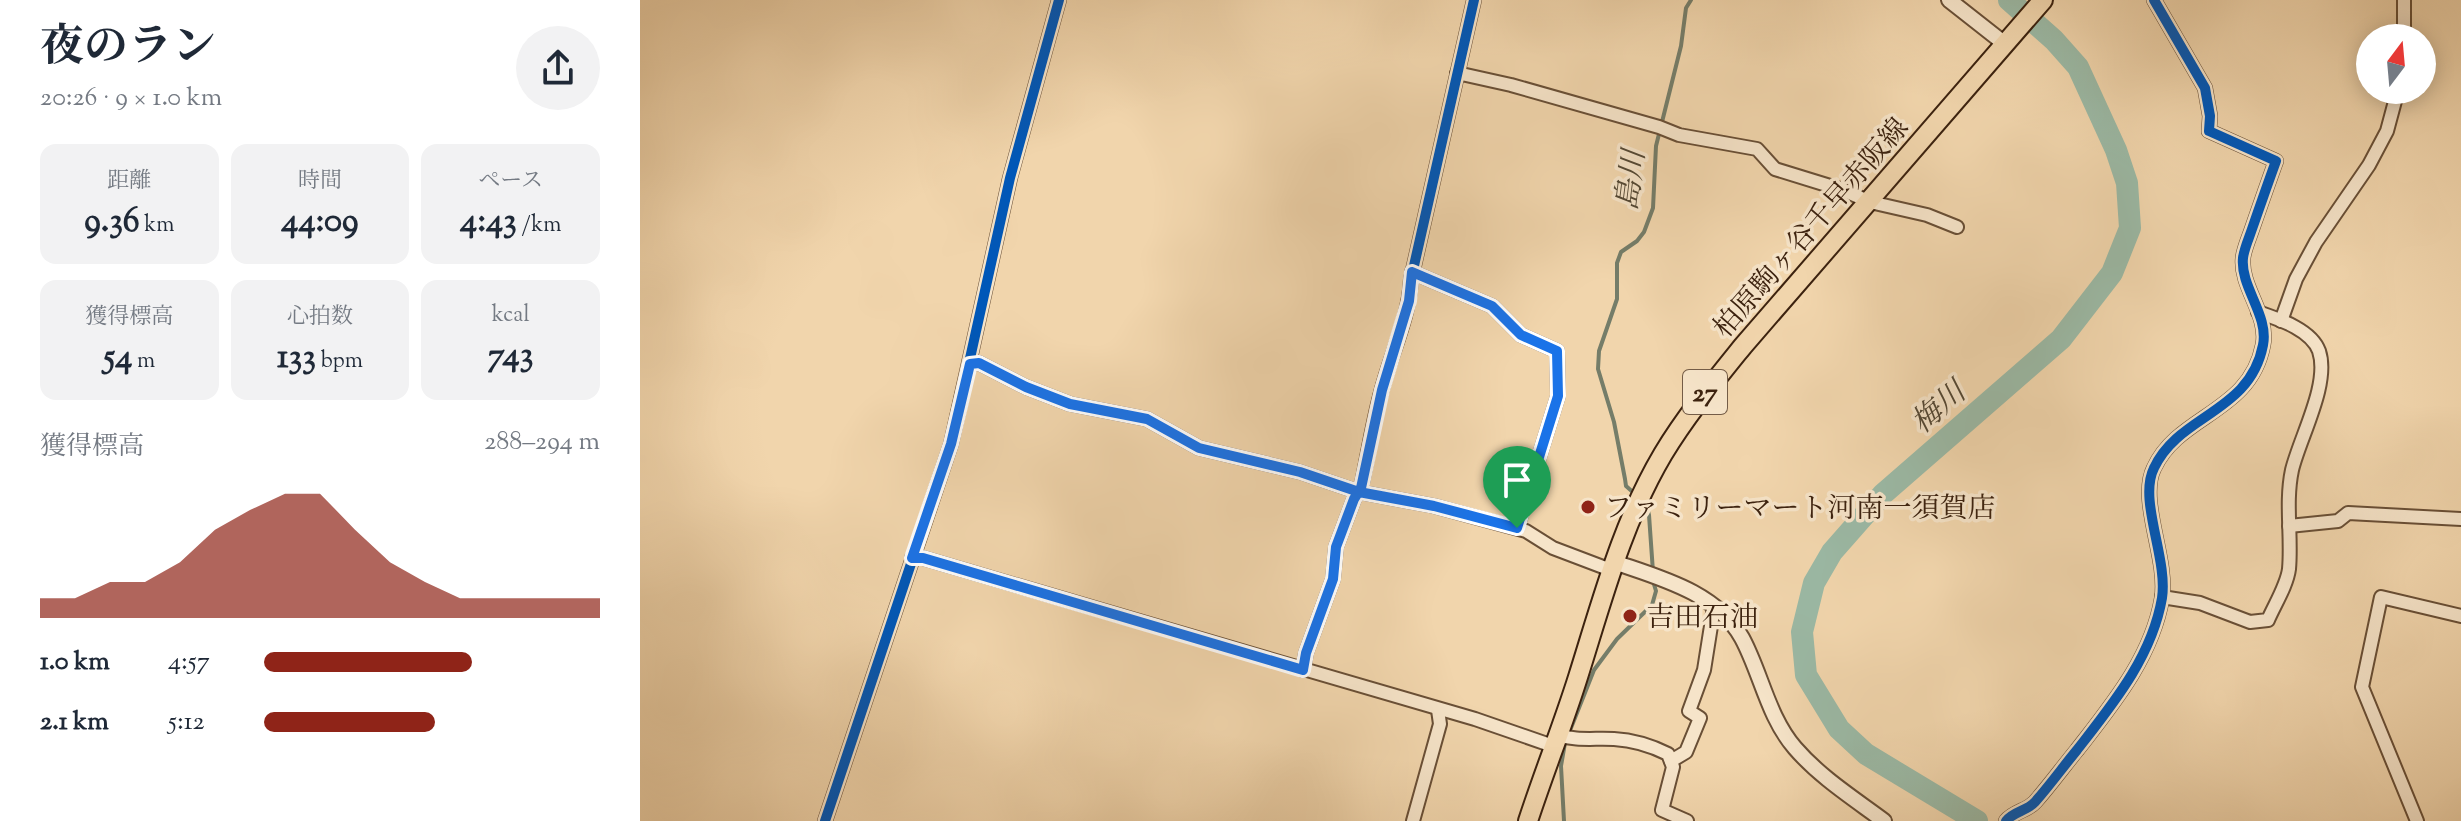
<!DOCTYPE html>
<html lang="ja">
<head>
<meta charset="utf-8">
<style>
  :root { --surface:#fff; --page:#f2f2f3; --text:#1f2937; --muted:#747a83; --accent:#8f2418 }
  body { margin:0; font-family:"Sorts Mill Goudy","Noto Serif JP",serif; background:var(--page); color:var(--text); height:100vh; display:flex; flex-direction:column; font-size:30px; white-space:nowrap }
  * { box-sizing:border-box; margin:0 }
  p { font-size:26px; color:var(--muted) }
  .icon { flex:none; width:44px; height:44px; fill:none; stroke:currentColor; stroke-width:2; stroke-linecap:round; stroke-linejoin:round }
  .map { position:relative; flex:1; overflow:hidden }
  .sheet { display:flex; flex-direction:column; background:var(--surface); width:640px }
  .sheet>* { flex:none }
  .needle { width:52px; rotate:16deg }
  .fabs { position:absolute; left:1716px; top:24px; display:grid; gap:16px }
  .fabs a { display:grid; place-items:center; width:80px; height:80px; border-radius:50%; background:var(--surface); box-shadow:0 4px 20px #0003; font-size:40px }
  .pin { position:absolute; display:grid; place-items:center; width:68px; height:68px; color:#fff; margin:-82px -34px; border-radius:50% 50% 50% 0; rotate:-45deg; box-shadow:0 0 8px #0007 }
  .pin .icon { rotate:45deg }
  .round { display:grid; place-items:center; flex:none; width:84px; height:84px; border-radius:42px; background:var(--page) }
  .summary { display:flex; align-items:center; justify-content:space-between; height:136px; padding:0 40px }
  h1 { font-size:44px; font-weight:700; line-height:60px }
  .metrics { display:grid; grid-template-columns:repeat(3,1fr); gap:12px; height:136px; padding:8px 40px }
  .metrics div { display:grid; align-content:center; border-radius:16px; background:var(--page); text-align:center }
  .metrics b { font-size:34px; font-weight:700 }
  .metrics small { font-size:22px; font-weight:400 }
  .metrics p { font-size:22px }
  .chart { height:224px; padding:16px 40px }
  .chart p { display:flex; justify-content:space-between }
  .chart svg { width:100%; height:144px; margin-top:8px; fill:var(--accent); opacity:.7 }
  ul { padding:0 40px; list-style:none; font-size:26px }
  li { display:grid; grid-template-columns:128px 96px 1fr; align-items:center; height:60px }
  li i { height:20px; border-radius:10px; background:var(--accent) }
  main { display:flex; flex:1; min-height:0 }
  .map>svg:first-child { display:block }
</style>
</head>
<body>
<main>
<section class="sheet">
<div class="summary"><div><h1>夜のラン</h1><p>20:26 · 9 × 1.0 km</p></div><a class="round"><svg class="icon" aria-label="share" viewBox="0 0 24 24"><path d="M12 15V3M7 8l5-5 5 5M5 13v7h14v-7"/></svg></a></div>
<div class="metrics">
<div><p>距離</p><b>9.36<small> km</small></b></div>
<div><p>時間</p><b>44:09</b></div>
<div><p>ペース</p><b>4:43<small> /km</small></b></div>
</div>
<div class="metrics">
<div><p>獲得標高</p><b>54<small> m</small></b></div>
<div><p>心拍数</p><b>133<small> bpm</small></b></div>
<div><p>kcal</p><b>743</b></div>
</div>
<div class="chart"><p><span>獲得標高</span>288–294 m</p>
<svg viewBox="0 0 160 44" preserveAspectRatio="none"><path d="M0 44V38L10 38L20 33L30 33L40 27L50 17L60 11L70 6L80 6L90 17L100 27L110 33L120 38L130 38L140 38L150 38L160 38V44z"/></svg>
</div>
<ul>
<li><b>1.0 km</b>4:57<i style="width:62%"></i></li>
<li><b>2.1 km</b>5:12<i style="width:51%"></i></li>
</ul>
</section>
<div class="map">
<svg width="1821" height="821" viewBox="0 0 1821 821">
  <rect width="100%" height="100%" fill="#f1d5ac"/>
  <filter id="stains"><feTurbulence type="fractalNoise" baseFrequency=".0025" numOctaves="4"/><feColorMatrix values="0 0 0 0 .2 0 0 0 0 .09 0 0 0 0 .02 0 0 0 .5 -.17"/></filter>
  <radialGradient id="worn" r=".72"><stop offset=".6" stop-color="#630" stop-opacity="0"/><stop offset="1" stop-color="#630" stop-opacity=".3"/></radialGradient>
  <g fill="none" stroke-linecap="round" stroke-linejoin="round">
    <g stroke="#757d69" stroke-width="4">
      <path d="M995,494L986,486L985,479L974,422L958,369L959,351L977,299V263L981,252L997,241L1004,232L1013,208L1016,146L1041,46L1046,8L1051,0"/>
      <path d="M1007,507L1009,515L1013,572"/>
      <path d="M924,821L921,766L925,743L954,670L977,639L1012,605L1016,591L1013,581"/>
    </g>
    <path stroke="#9bb9a5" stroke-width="22" d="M1337,821L1226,754L1199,729L1166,675L1162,632L1174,583L1192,552L1243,494L1421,339L1472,273L1490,228L1487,183L1476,150L1438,67L1414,40L1369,0"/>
    <defs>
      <g id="minor">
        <path d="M1764,38V0"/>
        <path d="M817,73L871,85L1019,127L1039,135L1117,149L1135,169L1203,190L1230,202L1287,215L1317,227"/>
        <path d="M772,272L852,306L881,335L917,351L918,396L877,528"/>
        <path d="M1641,321L1656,279L1676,242L1729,165L1747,131L1758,90"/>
        <path d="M330,364L339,363L386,387L430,404L507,419L559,448L660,472L719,492L794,506L886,531L913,548L971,570"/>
        <path d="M1649,526L1698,521L1708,513L1821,519"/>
        <path d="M272,558H283L835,719L913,746"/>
        <path d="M1522,597L1560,603L1610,622L1628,620C1635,604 1647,585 1649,569C1652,536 1645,503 1652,470C1660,437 1690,384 1679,351C1671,329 1638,319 1618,312"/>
        <path d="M663,670L666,653L693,579L696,547L714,499L721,488C728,455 733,421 742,389C752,351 769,318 771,279L834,0"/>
        <path d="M917,735C936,741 954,738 974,739C992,740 1012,746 1028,754L1033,767L1022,810L1047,821"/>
        <path d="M1031,761L1046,752L1060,718L1049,711L1064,670L1074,607"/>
        <path d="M185,821L311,444L370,178L419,0"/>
        <path d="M773,821L800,724L798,710"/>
        <path d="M1366,821C1374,811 1387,811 1395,802C1410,785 1423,767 1437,750C1472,705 1512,657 1522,598C1528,558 1498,500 1514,468C1539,414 1610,413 1623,345C1629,315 1600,287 1603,258C1604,249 1609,238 1612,229C1620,206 1628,183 1636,161L1569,131L1570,116L1565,88L1514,0"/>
        <path d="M1777,821L1722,687L1741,597L1821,616"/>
      </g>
      <g id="tertiary">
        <path d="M1309,0L1365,44"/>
        <path d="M974,562C1020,578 1076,592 1102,638C1121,673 1128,717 1155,748C1180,777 1213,798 1244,821"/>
      </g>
      <path id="primary" d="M888,821C904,772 923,725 938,677C962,601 982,523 1023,454C1046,416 1074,382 1103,346L1403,0"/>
    </defs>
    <use href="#minor" stroke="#694f36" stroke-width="16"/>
    <use href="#tertiary" stroke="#694f36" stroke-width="18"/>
    <use href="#primary" stroke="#3c220f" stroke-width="22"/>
    <use href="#minor" stroke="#f6e4c9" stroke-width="12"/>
    <use href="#tertiary" stroke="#f6e4c9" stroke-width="14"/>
    <use href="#primary" stroke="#f1d5ac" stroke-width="18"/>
    <defs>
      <g id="cycleway">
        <path d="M663,670L666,653L693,579L696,547L714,499L721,488C728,455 733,421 742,389C752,351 769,318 771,279L834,0"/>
        <path d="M185,821L311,444L370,178L419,0"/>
        <path d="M1366,821C1374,811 1387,811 1395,802C1410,785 1423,767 1437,750C1472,705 1512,657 1522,598C1528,558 1498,500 1514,468C1539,414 1610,413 1623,345C1629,315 1600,287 1603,258C1604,249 1609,238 1612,229C1620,206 1628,183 1636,161L1569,131L1570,116L1565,88L1514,0"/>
      </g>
    </defs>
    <use href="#cycleway" stroke="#f6e4c9" stroke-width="15"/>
    <use href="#cycleway" stroke="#0057b8" stroke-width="10"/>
  </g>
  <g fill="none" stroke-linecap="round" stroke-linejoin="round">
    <defs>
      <path id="route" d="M877,528L794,506L719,492L660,472L559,448L507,419L430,404L386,387L339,363L330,364L311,444L272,558H283L663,670L666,653L693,579L696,547L714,499L721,488L742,390L769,301L772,272L852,306L881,335L917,351L918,396L877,528"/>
    </defs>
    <use href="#route" stroke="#fff" stroke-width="16"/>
    <use href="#route" stroke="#1a73e8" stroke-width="10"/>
  </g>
  <g fill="#8f2418" stroke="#f6e4c9" stroke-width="3">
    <circle cx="948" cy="507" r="8"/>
    <circle cx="990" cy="616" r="8"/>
  </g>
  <g text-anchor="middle" stroke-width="7" stroke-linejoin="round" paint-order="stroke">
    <rect fill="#f6e4c9" stroke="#745c47" stroke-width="2" x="1043" y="370" width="44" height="44" rx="6"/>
    <g font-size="26" font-weight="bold" fill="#3c220f">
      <text x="1065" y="401">27</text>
    </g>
    <g font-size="28" fill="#3c220f" stroke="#f6e4c9">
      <text transform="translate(1170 227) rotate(-49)" y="10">柏原駒ヶ谷千早赤阪線</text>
    </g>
    <g font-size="28" fill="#3c220f" stroke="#f6e4c9" text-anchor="start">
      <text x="964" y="517">ファミリーマート河南一須賀店</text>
      <text x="1006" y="626">吉田石油</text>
    </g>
    <g font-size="30" font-style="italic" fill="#544834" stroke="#f6e4c9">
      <text transform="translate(990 180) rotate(-83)" y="10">島川</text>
      <text transform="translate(1298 407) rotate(-41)" y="10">梅川</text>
    </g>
  </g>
  <rect width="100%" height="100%" filter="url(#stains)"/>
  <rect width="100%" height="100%" fill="url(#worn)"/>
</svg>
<div class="fabs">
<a><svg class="needle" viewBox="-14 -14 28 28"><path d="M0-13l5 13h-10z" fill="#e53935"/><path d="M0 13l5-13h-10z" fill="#747a83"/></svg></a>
</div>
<div class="pin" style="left:877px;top:528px;background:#1e9e55"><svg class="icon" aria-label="arrive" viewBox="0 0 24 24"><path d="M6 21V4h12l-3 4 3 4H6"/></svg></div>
</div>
</main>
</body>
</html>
